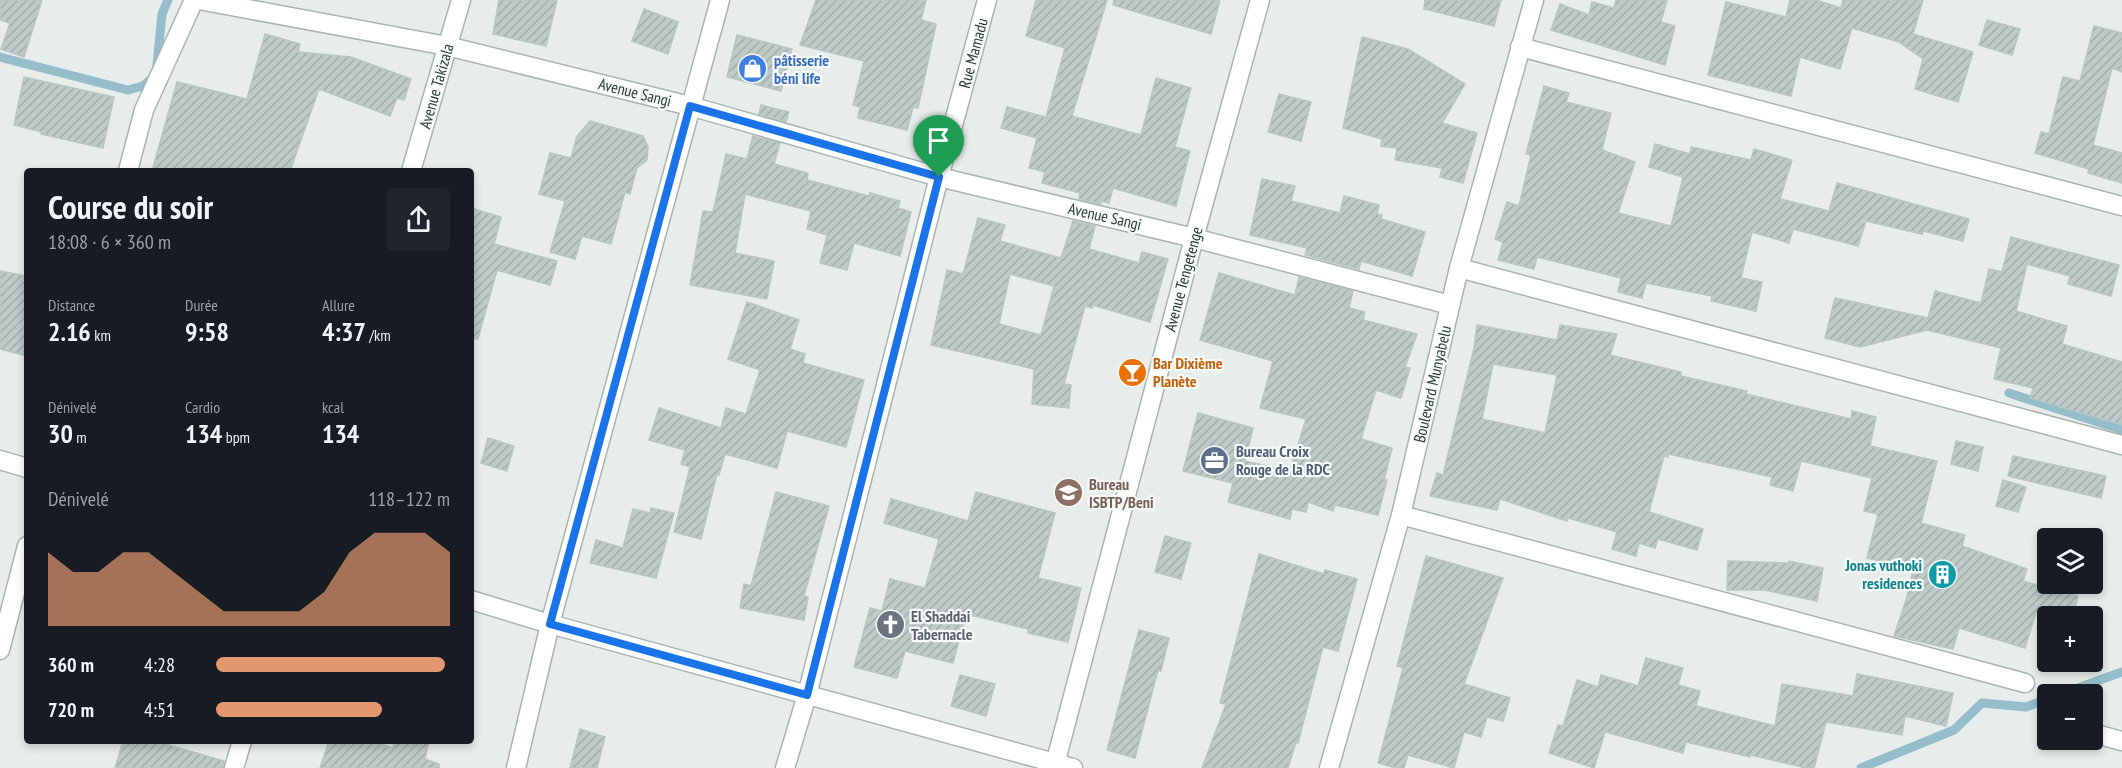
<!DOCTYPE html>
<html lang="fr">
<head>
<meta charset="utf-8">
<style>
  :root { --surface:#171b24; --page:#20242c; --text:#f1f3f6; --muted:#9ea1a6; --accent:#e2976f }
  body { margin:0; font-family:"PT Sans Narrow",sans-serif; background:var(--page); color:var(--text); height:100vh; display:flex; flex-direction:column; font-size:22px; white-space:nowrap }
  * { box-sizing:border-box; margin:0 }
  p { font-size:20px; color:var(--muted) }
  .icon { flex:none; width:33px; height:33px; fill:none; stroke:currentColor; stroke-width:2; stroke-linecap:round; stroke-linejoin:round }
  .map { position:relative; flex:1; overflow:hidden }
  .sheet { position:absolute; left:24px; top:168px; width:450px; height:576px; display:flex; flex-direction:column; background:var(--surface); border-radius:6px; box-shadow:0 3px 9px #0003 }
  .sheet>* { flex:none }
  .tools { position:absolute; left:2037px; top:528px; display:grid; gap:12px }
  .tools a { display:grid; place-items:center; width:66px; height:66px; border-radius:6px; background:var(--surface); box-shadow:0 3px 9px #0003; font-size:30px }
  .pin { position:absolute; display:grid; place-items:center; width:51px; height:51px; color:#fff; margin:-62px -26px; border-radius:50% 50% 50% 0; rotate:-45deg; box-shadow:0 0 6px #0007 }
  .pin .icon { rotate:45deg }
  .round { display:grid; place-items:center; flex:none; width:63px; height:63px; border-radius:6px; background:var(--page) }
  .summary { display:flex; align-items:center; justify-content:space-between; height:102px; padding:0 24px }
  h1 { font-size:33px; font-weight:700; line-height:45px }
  .figures { display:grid; grid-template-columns:repeat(3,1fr); gap:9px; height:102px; padding:6px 24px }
  .figures div { display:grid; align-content:center }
  .figures b { font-size:26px; font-weight:700 }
  .figures small { font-size:16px; font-weight:400 }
  .figures p { font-size:16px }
  .chart { height:168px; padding:12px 24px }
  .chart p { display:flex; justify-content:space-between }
  .chart svg { width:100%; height:108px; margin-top:6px; fill:var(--accent); opacity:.7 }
  ul { padding:0 24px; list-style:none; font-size:20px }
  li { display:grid; grid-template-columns:96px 72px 1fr; align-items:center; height:45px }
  li i { height:15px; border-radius:8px; background:var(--accent) }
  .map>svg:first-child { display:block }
</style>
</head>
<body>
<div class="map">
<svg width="2122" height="768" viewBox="0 0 2122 768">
  <defs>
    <pattern id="building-hatch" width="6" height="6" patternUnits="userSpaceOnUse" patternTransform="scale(1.5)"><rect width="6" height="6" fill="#becac7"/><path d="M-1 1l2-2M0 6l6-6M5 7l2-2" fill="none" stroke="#a3aeac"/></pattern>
  </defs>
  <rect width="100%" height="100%" fill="#e6edea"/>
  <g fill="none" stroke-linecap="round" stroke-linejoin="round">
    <g stroke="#95bdcb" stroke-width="9">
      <path d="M0,57L128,90L143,86L156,75L162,14L168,0"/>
      <path d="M2009,393L2122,430"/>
      <path d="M2061,694L2122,672"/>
      <path d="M1861,768L1954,730L1982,703L2026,707L2048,699"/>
    </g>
  </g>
  <g fill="url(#building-hatch)" stroke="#b9c6c2" stroke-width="1.5" fill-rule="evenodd">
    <path d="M0,0H42L24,57L1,49L10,23L0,20Z"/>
    <path d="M499,0H557L546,46L493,34Z"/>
    <path d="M816,0H926L921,20L936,24L918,108L913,107L907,130L858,118L860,107L853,105L864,61L800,45Z"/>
    <path d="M1036,0H1107L1072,116L1141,135L1156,78L1191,88L1175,147L1190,151L1176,206L1113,188L1109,203L1101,201V204L1079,199L1080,193L1042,183L1045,172L1029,168L1037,138L1001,128L1007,107L1046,117L1065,48L1026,36Z"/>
    <path d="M1114,0H1220L1211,34L1113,5Z"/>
    <path d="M1425,0H1501L1494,26L1424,9Z"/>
    <path d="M1616,0H1667L1661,22L1675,26L1665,65L1551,30L1560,4L1589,15L1592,2L1614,8Z"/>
    <path d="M1790,0H1816L1841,8L1843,0H1923L1913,34L1973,52L1958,102L1915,89L1923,59L1899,42L1852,28L1840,69L1800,57L1791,96L1708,75L1726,2L1786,17Z"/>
    <path d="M644,9L678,22L668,54L632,41Z"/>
    <path d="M1987,20L2020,29L2012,55L1979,45Z"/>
    <path d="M2094,26L2122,33V72L2112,68L2093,145L2122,153V183L2088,173L2089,169L2035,153L2041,132L2049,134L2063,77L2080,81Z"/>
    <path d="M265,34L300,44L298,52L351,57L411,79L404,100L397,98L390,116L319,89L290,171H152L177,82L247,99Z"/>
    <path d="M737,35L792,49L781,91L727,77Z"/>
    <path d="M1362,37L1408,49L1465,84L1442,123L1477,133L1463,183L1440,177L1442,168L1395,160L1397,148L1381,146L1382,139L1343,128Z"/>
    <path d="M24,77L114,97L103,148L41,134L42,132L14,125Z"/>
    <path d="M1544,86L1569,93L1566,102L1611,113L1602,150L1635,162L1618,213L1671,226L1683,177L1649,167L1655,144L1690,154L1691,147L1751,160L1754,149L1792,160L1780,199L1829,211L1837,183L1969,219L1963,241L1923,231L1922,234L1866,221L1858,246L1793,229L1789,243L1752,232L1741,278L1762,282L1756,311L1711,301L1712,296L1646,283L1642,298L1618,292L1621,278L1537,257L1534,269L1498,260L1503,242L1495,239L1507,202L1519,206L1531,155L1526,154Z"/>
    <path d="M1279,94L1311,102L1301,141L1268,132Z"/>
    <path d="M761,105L789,112L786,122L759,114Z"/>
    <path d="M590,121L643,136L648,147L647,160L637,168L630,194L625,192L611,244L582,236L575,259L550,252L565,201L539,194L550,153L571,158L577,136Z"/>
    <path d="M753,136L780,143L774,164L808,173L807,180L869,196L870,193L900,201L898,208L911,212L900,256L854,243L847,270L820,263L827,235L807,229L811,211L745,194L735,253L774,261L767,299L690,285L703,211L713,212L726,154L747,159Z"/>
    <path d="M1262,179L1295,186L1291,201L1340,213L1344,196L1379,205L1377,214L1382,215L1381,219L1425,232L1412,276L1361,261L1359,269L1305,255L1307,248L1250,235Z"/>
    <path d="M471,208L501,217L494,244L557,261L550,285L497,270L478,339L471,338Z"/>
    <path d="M978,218L1005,225L1000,241L1061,258L1073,221L1095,226L1089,249L1139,263L1142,252L1168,259L1150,322L1093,305L1092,308L1085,306L1064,384L1071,385L1069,408L1032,404L1034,369L931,345L947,270L963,274ZM1010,274L1054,286L1041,335L999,324Z"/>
    <path d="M2011,237L2119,265L2111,296L2068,284L2070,276L2027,264L2016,311L2067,326L2062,344L2122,362V425L2030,398L2033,388L1994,379L2001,348L1927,330L1860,347L1825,338L1835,298L1928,318L1935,291L1981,303L1989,269L2002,272Z"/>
    <path d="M0,271L27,276V356L0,349Z"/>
    <path d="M1219,273L1295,295L1299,277L1353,291L1349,308L1365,312L1363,320L1417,334L1405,367L1410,368L1401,398L1376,390L1361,439L1392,448L1384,480H1387L1378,515L1335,505L1333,511L1308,502L1306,512L1292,509L1290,519L1228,502L1233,483L1183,471L1198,413L1253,428L1245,461L1290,471L1306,419L1260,408L1273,361L1200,340Z"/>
    <path d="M747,302L799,320L790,349L805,354L803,363L864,380L846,447L787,431L777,468L725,454L719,475L717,474L701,539L674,532L690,467L681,464L685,450L649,440L659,408L721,428L726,408L746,414L760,370L728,359Z"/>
    <path d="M1477,325L1557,340L1560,325L1617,334L1610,355L1681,372V376L1747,391L1746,394L1851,419L1852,411L1876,417L1870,446L1937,461L1921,523L1965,535L1962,546L2027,569L2023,581L2078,596L2073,616H2056L2036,612L2025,648L1959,628L1953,649L1894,636L1907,597L1913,570L1867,558L1878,514L1864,511L1872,478L1801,461L1793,491L1770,485L1772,477L1668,454V457L1664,456L1649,512L1703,529L1697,550L1658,539L1655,548L1639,543L1636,556L1612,549L1617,532L1568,518L1567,521L1500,499L1497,510L1430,496L1437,473L1443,475L1474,348ZM1493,364L1557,375L1545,433L1482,419Z"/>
    <path d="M488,438L514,446L507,471L481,463Z"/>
    <path d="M1956,441L1983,447L1978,471L1951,464Z"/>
    <path d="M2013,456L2106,476L2101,498L2008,476Z"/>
    <path d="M2003,480L2026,487L2018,512L1996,506Z"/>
    <path d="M776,492L829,506L804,596L808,597L804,620L740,608L744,584L751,586Z"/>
    <path d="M976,492L1055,513L1038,578L1081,588L1068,642L1028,633V629L966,614L953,663L905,651L897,678L854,667L870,608L882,611L890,579L925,588L939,539L884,523L891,499L968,521Z"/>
    <path d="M651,508L674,513L656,578L590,563L596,540L623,548L633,509L650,513Z"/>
    <path d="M1165,536L1191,543L1181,579L1155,572Z"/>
    <path d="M1259,554L1324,574L1325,570L1357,579L1338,651L1323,647L1298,743L1296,742L1288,768H1202L1226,704L1220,703Z"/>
    <path d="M1426,556L1503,578L1464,684L1510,698L1503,721L1487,717L1481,737L1464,732L1454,768L1408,755L1404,768H1396L1378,763L1403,668L1397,666Z"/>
    <path d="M1728,561L1788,563L1789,561L1823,568L1817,601L1764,590H1727Z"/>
    <path d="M1139,630L1169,638L1161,671L1158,670L1135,758L1107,750Z"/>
    <path d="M1646,658L1683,668L1678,685L1700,691L1696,706L1775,726L1782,684L1853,696L1857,674L1953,693L1946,726L1905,716L1902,735L1826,722L1814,768H1806L1751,755L1750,757L1686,742L1683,753L1605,732L1594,768L1549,753L1558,725L1563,726L1577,680L1598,687L1601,675L1638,686Z"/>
    <path d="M960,675L995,684L986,716L951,706Z"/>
    <path d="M580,729L605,737L597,768H570Z"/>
    <path d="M123,741H155L224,761L223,768H115Z"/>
    <path d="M329,741H371L393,748L394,741H429L425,759L439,764V768H320Z"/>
  </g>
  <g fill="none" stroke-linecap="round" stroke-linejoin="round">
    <defs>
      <g id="minor">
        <path d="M199,0L447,46L690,106L939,177L1194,238L1450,305"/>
        <path d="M1520,47L2122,206"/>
        <path d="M128,171L144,110L194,0"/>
        <path d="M411,171L461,0"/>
        <path d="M1459,268L2122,445"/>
        <path d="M0,460L27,468"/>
        <path d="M1401,515L2025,683"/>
        <path d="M471,600L550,624L1073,768"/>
        <path d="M0,650L27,546"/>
        <path d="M2092,733L2122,741"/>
        <path d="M234,768L242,741"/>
        <path d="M516,768L550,624L720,0"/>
        <path d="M785,768L807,695L939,177L987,0"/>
        <path d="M1054,768L1194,238L1260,0"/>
        <path d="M1329,768L1401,515L1459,268L1534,0"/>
      </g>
    </defs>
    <use href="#minor" stroke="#a9b5b1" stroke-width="21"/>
    <use href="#minor" stroke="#fff" stroke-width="18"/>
  </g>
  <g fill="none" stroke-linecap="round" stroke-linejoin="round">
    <defs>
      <path id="route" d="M690,106L939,177L807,695L550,624Z"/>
    </defs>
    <use href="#route" stroke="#fff" stroke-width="12"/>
    <use href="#route" stroke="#1a73e8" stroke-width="8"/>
  </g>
  <defs>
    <symbol id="shop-disc" viewBox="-11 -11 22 22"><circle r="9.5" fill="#3f7fe0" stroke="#f6faf8"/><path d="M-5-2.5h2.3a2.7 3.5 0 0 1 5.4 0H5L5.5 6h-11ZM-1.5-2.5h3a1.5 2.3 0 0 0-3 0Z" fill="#fff"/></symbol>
    <symbol id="bar-disc" viewBox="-11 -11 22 22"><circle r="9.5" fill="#e8710a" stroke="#f6faf8"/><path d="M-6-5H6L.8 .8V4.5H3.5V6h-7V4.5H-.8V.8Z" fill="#fff"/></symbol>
    <symbol id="office-disc" viewBox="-11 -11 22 22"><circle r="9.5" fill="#5c6f8a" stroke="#f6faf8"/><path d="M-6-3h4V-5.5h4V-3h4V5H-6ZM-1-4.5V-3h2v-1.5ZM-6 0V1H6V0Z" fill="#fff"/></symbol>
    <symbol id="university-disc" viewBox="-11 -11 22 22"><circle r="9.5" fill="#8d6e63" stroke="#f6faf8"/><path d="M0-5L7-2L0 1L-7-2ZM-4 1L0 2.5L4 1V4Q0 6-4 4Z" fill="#fff"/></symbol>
    <symbol id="building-disc" viewBox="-11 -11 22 22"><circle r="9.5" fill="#0f9aa8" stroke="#f6faf8"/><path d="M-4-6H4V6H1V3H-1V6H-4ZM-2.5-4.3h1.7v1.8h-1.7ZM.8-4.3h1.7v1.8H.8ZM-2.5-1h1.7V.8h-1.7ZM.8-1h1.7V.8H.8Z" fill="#fff"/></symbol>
    <symbol id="church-disc" viewBox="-11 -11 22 22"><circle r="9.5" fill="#6b7280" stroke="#f6faf8"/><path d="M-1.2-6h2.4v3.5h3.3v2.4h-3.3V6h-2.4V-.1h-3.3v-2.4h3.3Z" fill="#fff"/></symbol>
  </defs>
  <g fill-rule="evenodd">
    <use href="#shop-disc" x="736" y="52" width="33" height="33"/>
    <use href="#bar-disc" x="1116" y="356" width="33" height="33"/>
    <use href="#office-disc" x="1198" y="444" width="33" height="33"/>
    <use href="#university-disc" x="1052" y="476" width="33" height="33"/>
    <use href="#building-disc" x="1926" y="558" width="33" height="33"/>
    <use href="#church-disc" x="874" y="608" width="33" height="33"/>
  </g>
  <g text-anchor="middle" stroke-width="4.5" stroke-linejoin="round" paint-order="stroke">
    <g font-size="16" fill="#273d39" stroke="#f6faf8">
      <text transform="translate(973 53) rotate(-75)" y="6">Rue Mamadu</text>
      <text transform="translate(436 86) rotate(-74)" y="6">Avenue Takizala</text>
      <text transform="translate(635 92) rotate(14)" y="6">Avenue Sangi</text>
      <text transform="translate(1105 216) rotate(13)" y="6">Avenue Sangi</text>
      <text transform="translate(1183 279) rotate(-75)" y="6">Avenue Tengetenge</text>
      <text transform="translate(1432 384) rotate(-77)" y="6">Boulevard Munyabelu</text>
    </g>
    <g font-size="16" font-weight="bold" fill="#366cbe" stroke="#f6faf8" text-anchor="start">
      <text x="774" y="66">pâtisserie<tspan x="774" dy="18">béni life</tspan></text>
    </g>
    <g font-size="16" font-weight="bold" fill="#c56008" stroke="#f6faf8" text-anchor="start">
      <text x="1153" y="369">Bar Dixième<tspan x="1153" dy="18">Planète</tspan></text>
    </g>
    <g font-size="16" font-weight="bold" fill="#4e5e75" stroke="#f6faf8" text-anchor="start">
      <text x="1236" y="457">Bureau Croix<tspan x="1236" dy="18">Rouge de la RDC</tspan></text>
    </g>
    <g font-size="16" font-weight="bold" fill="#785e54" stroke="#f6faf8" text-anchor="start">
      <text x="1089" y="490">Bureau<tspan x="1089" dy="18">ISBTP/Beni</tspan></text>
    </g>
    <g font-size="16" font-weight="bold" fill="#0d838f" stroke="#f6faf8" text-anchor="end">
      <text x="1922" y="571">Jonas vuthoki<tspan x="1922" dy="18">residences</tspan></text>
    </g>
    <g font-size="16" font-weight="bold" fill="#5b616d" stroke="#f6faf8" text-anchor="start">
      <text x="911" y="622">El Shaddai<tspan x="911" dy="18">Tabernacle</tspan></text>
    </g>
  </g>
</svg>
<div class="tools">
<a><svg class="icon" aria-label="layers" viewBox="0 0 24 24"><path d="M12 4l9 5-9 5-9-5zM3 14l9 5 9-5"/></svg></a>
<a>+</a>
<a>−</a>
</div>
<div class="pin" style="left:939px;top:177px;background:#1e9e55"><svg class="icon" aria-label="arrive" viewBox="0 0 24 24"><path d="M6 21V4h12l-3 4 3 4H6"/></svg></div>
<section class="sheet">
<div class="summary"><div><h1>Course du soir</h1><p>18:08 · 6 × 360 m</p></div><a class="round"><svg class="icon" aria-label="share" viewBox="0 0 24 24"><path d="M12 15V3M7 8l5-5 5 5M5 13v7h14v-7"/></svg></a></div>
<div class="figures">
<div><p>Distance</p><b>2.16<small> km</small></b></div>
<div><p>Durée</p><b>9:58</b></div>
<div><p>Allure</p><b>4:37<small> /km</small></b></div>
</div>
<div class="figures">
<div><p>Dénivelé</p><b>30<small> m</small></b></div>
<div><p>Cardio</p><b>134<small> bpm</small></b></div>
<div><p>kcal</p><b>134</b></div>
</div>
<div class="chart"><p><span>Dénivelé</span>118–122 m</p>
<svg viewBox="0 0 160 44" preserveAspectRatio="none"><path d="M0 44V14L10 22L20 22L30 14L40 14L50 22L60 30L70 38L80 38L90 38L100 38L110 30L120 14L130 6L140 6L150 6L160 14V44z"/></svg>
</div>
<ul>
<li><b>360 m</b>4:28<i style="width:98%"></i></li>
<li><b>720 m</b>4:51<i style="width:71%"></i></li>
</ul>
</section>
</div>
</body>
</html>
